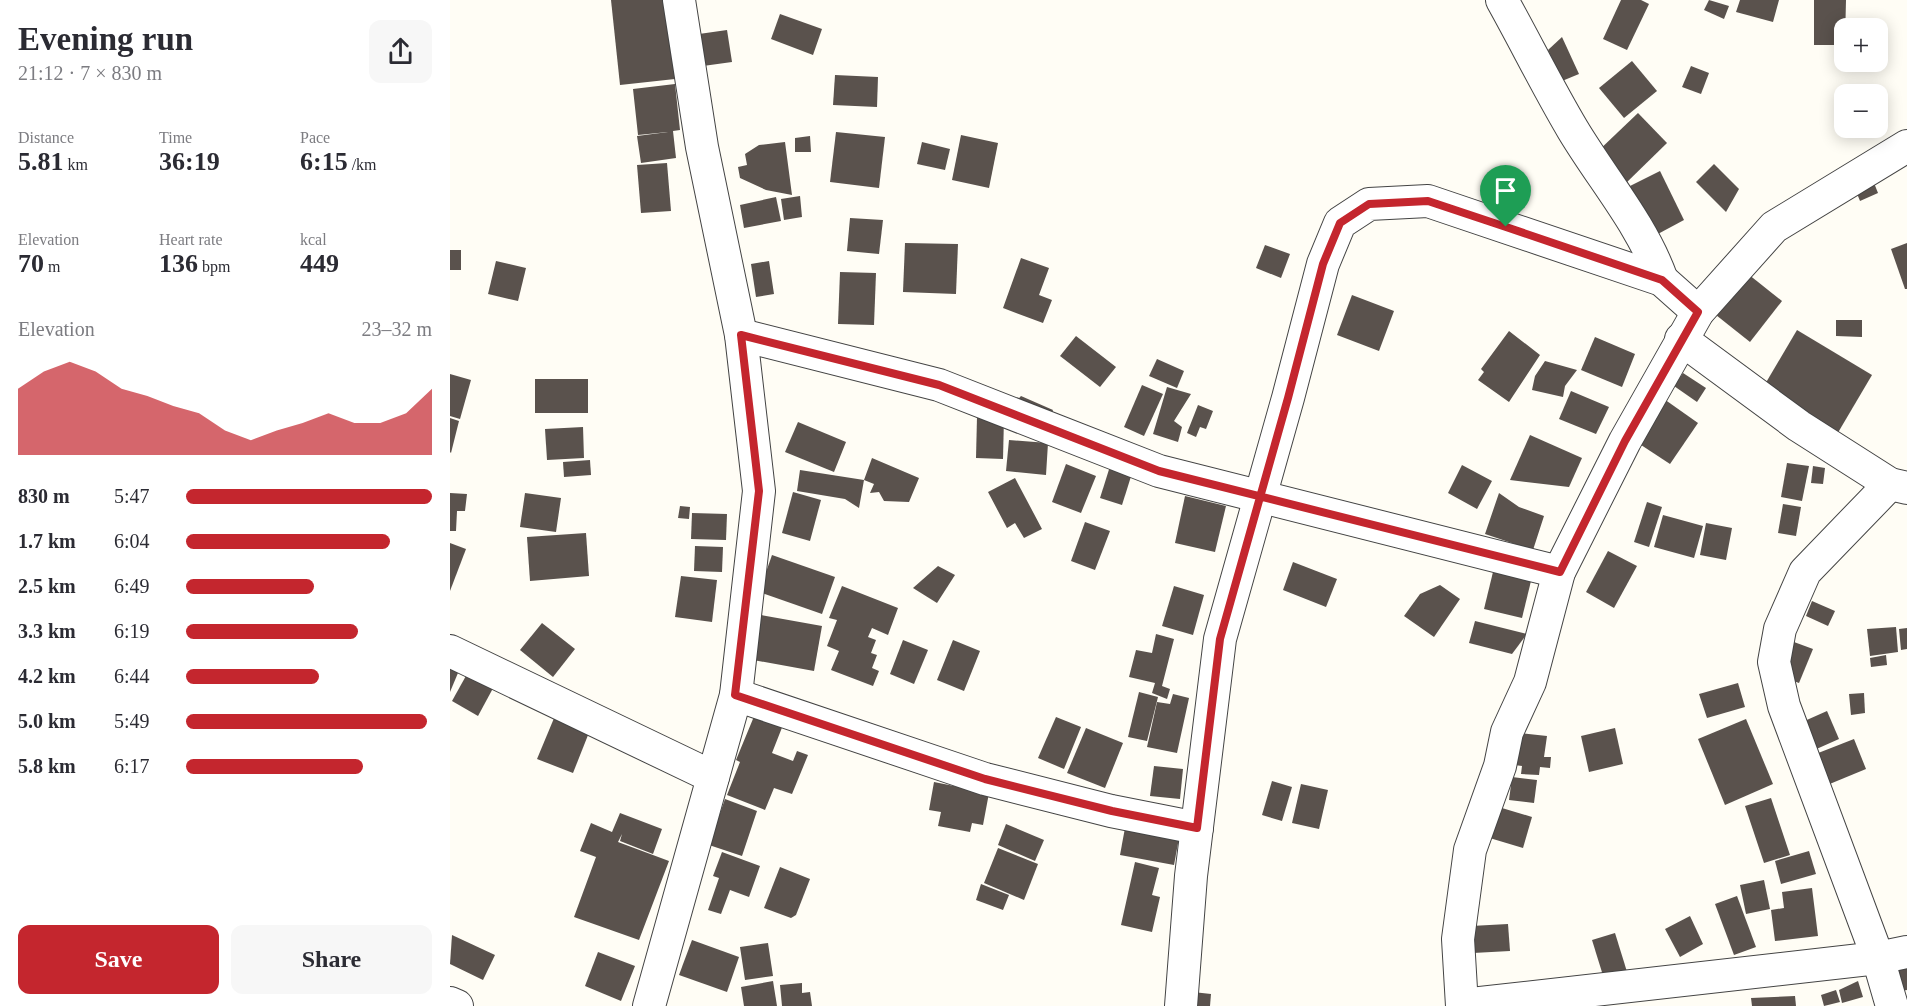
<!DOCTYPE html>
<html lang="en">
<head>
<meta charset="utf-8">
<style>
  :root { --surface:#fff; --page:#f7f7f7; --text:#2b2b33; --muted:#7c7c81; --accent:#c4262e }
  body { margin:0; font-family:"Times New Roman",serif; background:var(--page); color:var(--text); height:100vh; display:flex; flex-direction:column; font-size:22px; white-space:nowrap }
  * { box-sizing:border-box; margin:0 }
  p { font-size:20px; color:var(--muted) }
  .icon { flex:none; width:33px; height:33px; fill:none; stroke:currentColor; stroke-width:2; stroke-linecap:round; stroke-linejoin:round }
  .map { position:relative; flex:1; overflow:hidden }
  .side { display:flex; flex-direction:column; background:var(--surface); width:450px }
  .side>* { flex:none }
  .tools { position:absolute; left:1384px; top:18px; display:grid; gap:12px }
  .tools a { display:grid; place-items:center; width:54px; height:54px; border-radius:12px; background:var(--surface); box-shadow:0 3px 15px #0003; font-size:30px }
  .pin { position:absolute; display:grid; place-items:center; width:51px; height:51px; color:#fff; margin:-62px -26px; border-radius:50% 50% 50% 0; rotate:-45deg; box-shadow:0 0 6px #0007 }
  .pin .icon { rotate:45deg }
  .round { display:grid; place-items:center; flex:none; width:63px; height:63px; border-radius:12px; background:var(--page) }
  .headline { display:flex; align-items:center; justify-content:space-between; height:102px; padding:0 18px }
  h1 { font-size:33px; font-weight:600; line-height:45px }
  .metrics { display:grid; grid-template-columns:repeat(3,1fr); gap:9px; height:102px; padding:6px 18px }
  .metrics div { display:grid; align-content:center }
  .metrics b { font-size:26px; font-weight:600 }
  .metrics small { font-size:16px; font-weight:400 }
  .metrics p { font-size:16px }
  .chart { height:168px; padding:12px 18px }
  .chart p { display:flex; justify-content:space-between }
  .chart svg { width:100%; height:108px; margin-top:6px; fill:var(--accent); opacity:.7 }
  .button { display:flex; gap:12px; margin-top:auto; padding:12px 18px }
  .button a { flex:1; height:69px; border-radius:12px; background:var(--accent); color:#fff; font-size:24px; font-weight:600; line-height:69px; text-align:center }
  .button a+a { background:var(--page); color:var(--text) }
  ul { padding:0 18px; list-style:none; font-size:20px }
  li { display:grid; grid-template-columns:96px 72px 1fr; align-items:center; height:45px }
  li i { height:15px; border-radius:8px; background:var(--accent) }
  main { display:flex; flex:1; min-height:0 }
  .map>svg:first-child { display:block }
</style>
</head>
<body>
<main>
<section class="side">
<div class="headline"><div><h1>Evening run</h1><p>21:12 · 7 × 830 m</p></div><a class="round"><svg class="icon" aria-label="share" viewBox="0 0 24 24"><path d="M12 15V3M7 8l5-5 5 5M5 13v7h14v-7"/></svg></a></div>
<div class="metrics">
<div><p>Distance</p><b>5.81<small> km</small></b></div>
<div><p>Time</p><b>36:19</b></div>
<div><p>Pace</p><b>6:15<small> /km</small></b></div>
</div>
<div class="metrics">
<div><p>Elevation</p><b>70<small> m</small></b></div>
<div><p>Heart rate</p><b>136<small> bpm</small></b></div>
<div><p>kcal</p><b>449</b></div>
</div>
<div class="chart"><p><span>Elevation</span>23–32 m</p>
<svg viewBox="0 0 160 44" preserveAspectRatio="none"><path d="M0 44V17L10 10L20 6L30 10L40 17L50 20L60 24L70 27L80 34L90 38L100 34L110 31L120 27L130 31L140 31L150 27L160 17V44z"/></svg>
</div>
<ul>
<li><b>830 m</b>5:47<i style="width:100%"></i></li>
<li><b>1.7 km</b>6:04<i style="width:83%"></i></li>
<li><b>2.5 km</b>6:49<i style="width:52%"></i></li>
<li><b>3.3 km</b>6:19<i style="width:70%"></i></li>
<li><b>4.2 km</b>6:44<i style="width:54%"></i></li>
<li><b>5.0 km</b>5:49<i style="width:98%"></i></li>
<li><b>5.8 km</b>6:17<i style="width:72%"></i></li>
</ul>
<div class="button"><a>Save</a><a>Share</a></div>
</section>
<div class="map">
<svg width="1457" height="1006" viewBox="0 0 1457 1006">
  <rect width="100%" height="100%" fill="#fffdf5"/>
  <g fill="#5a524d">
    <path d="M161,0H217L225,79L170,85Z"/>
    <path d="M1171,0H1191L1199,4L1177,50L1153,39Z"/>
    <path d="M1259,0L1279,6L1274,19L1254,10Z"/>
    <path d="M1290,0H1329L1323,22L1286,12Z"/>
    <path d="M1364,0H1396L1395,41H1389V45H1364Z"/>
    <path d="M330,14L372,29L363,55L321,39Z"/>
    <path d="M277,30L282,62L253,66L249,34Z"/>
    <path d="M1112,37L1129,74L1112,81L1098,50Z"/>
    <path d="M1182,61L1207,91L1174,118L1149,88Z"/>
    <path d="M1241,66L1259,73L1251,94L1232,87Z"/>
    <path d="M385,75L428,77L427,107L383,105Z"/>
    <path d="M225,84L230,130L223,131L226,158L191,163L187,136L218,132L188,135L183,89Z"/>
    <path d="M1188,113L1217,143L1174,185L1145,154Z"/>
    <path d="M386,132L435,137L429,188L380,182Z"/>
    <path d="M511,135L548,143L539,188L502,180Z"/>
    <path d="M360,136L361,152H345V138Z"/>
    <path d="M335,142L342,195L316,190L290,178L288,167L297,165L295,154L309,145Z"/>
    <path d="M472,142L500,149L495,170L467,164Z"/>
    <path d="M217,163L221,211L191,213L187,165Z"/>
    <path d="M1264,164L1289,189L1276,212L1246,182Z"/>
    <path d="M1210,171L1234,220L1206,235L1180,186Z"/>
    <path d="M1420,173L1428,193L1410,201L1402,181Z"/>
    <path d="M350,196L352,217L334,220L331,199Z"/>
    <path d="M326,197L331,221L294,228L290,205Z"/>
    <path d="M400,218L433,220L429,254L397,251Z"/>
    <path d="M455,243L508,244L506,294L453,292Z"/>
    <path d="M1457,243V289H1455L1441,249Z"/>
    <path d="M815,245L840,254L831,278L806,268Z"/>
    <rect x="0" y="250" width="11" height="20"/>
    <path d="M571,258L599,268L589,295L602,300L593,323L553,308Z"/>
    <path d="M46,261L76,268L68,301L38,294Z"/>
    <path d="M319,261L324,294L306,297L301,264Z"/>
    <path d="M390,272L426,273L424,325L388,324Z"/>
    <path d="M1298,274L1332,301L1300,342L1266,315Z"/>
    <path d="M902,295L944,311L929,351L887,335Z"/>
    <path d="M1386,320H1412V337L1386,336Z"/>
    <path d="M1347,330L1422,375L1386,436L1311,391Z"/>
    <path d="M1059,331L1090,355L1059,402L1028,380L1034,372L1031,369Z"/>
    <path d="M626,336L666,367L650,387L610,356Z"/>
    <path d="M1145,337L1185,354L1172,387L1131,370Z"/>
    <path d="M707,359L734,371L727,388L699,376Z"/>
    <path d="M1095,361L1127,370L1115,386L1113,397L1082,390L1085,376Z"/>
    <path d="M1233,373L1256,388L1247,402L1224,386Z"/>
    <path d="M0,374L21,380L10,419L0,416Z"/>
    <rect x="85" y="379" width="53" height="34"/>
    <path d="M692,385L713,394L694,436L674,427Z"/>
    <path d="M717,387L741,394L724,421L732,427L728,442L703,434Z"/>
    <path d="M1121,391L1159,407L1146,434L1109,419Z"/>
    <path d="M571,396L603,410L598,423L561,407Z"/>
    <path d="M1214,399L1248,423L1220,464L1185,441Z"/>
    <path d="M748,405L763,411L756,429L750,427L746,437L737,433Z"/>
    <path d="M527,417H554L553,459L526,458Z"/>
    <path d="M0,418L9,421L1,453L0,452Z"/>
    <path d="M348,422L396,442L384,472L335,452Z"/>
    <path d="M133,427L134,458L97,460L95,429Z"/>
    <path d="M1080,435L1132,458L1119,487L1060,480Z"/>
    <path d="M559,440L598,443L596,475L556,471Z"/>
    <path d="M422,458L469,478L459,502L434,501L429,492L420,493L424,484L414,480Z"/>
    <path d="M140,460L141,475L114,477L113,462Z"/>
    <path d="M662,460L684,467L672,505L650,498Z"/>
    <path d="M1337,463L1359,466L1352,501L1331,497Z"/>
    <path d="M616,464L646,476L631,513L602,502Z"/>
    <path d="M1012,465L1042,481L1027,509L998,493Z"/>
    <path d="M1363,466L1375,468L1373,484L1361,483Z"/>
    <path d="M350,470L414,480L409,508L395,499L347,491Z"/>
    <path d="M565,478L592,529L574,538L565,523L557,528L538,492Z"/>
    <path d="M343,492L371,500L360,541L332,533Z"/>
    <path d="M0,493L17,494L15,511H7L6,531H0Z"/>
    <path d="M75,493L111,498L106,532L70,527Z"/>
    <path d="M1049,493L1069,507L1094,516L1083,550L1035,534Z"/>
    <path d="M735,496L776,506L765,552L725,543Z"/>
    <path d="M1197,502L1212,507L1199,547L1184,542Z"/>
    <path d="M1333,504L1351,507L1346,536L1328,533Z"/>
    <path d="M230,506L240,507L239,519L228,518Z"/>
    <path d="M242,513L277,514L276,540L241,539Z"/>
    <path d="M1213,515L1253,526L1244,558L1204,547Z"/>
    <path d="M635,522L660,531L645,570L621,561Z"/>
    <path d="M1256,523L1282,528L1276,560L1250,555Z"/>
    <path d="M136,533L139,576L80,581L77,537Z"/>
    <path d="M0,543L16,549L0,591Z"/>
    <path d="M245,546L273,547L272,572L244,571Z"/>
    <path d="M1158,551L1187,566L1164,608L1136,592Z"/>
    <path d="M322,555L385,577L372,614L309,592Z"/>
    <path d="M843,562L887,579L876,607L833,590Z"/>
    <path d="M488,566L505,575L487,603L463,588Z"/>
    <path d="M1043,572L1081,581L1072,618L1034,609Z"/>
    <path d="M231,576L267,580L262,622L225,617Z"/>
    <path d="M990,585L1010,599L984,637L954,616L970,594Z"/>
    <path d="M392,586L448,608L438,635L422,628L418,637L426,640L421,653L427,655L422,668L429,671L423,686L381,670L389,651L377,646L387,620L379,618Z"/>
    <path d="M724,586L754,595L743,635L712,626Z"/>
    <path d="M1362,601L1385,611L1378,626L1356,616Z"/>
    <path d="M311,615L372,626L364,671L303,660Z"/>
    <path d="M1025,621L1077,634L1062,654L1019,643Z"/>
    <path d="M92,623L125,649L103,677L70,650Z"/>
    <path d="M1446,627L1448,652L1420,656L1417,629Z"/>
    <path d="M1457,628V649L1451,650L1449,629Z"/>
    <path d="M706,634L724,639L712,686L720,689L717,699L702,693L705,683L679,677L686,650L702,653Z"/>
    <path d="M453,640L478,650L464,684L440,674Z"/>
    <path d="M503,640L530,651L514,691L487,680Z"/>
    <path d="M1344,642L1363,649L1349,683L1338,679L1336,663Z"/>
    <path d="M1436,655L1437,665L1421,667L1420,658Z"/>
    <path d="M0,656L13,661L0,692Z"/>
    <path d="M22,665L48,679L28,716L2,701Z"/>
    <path d="M1288,683L1295,707L1257,718L1249,694Z"/>
    <path d="M689,692L708,697L697,741L678,737Z"/>
    <path d="M1414,693L1415,713L1401,715L1399,694Z"/>
    <path d="M723,694L739,698L727,753L697,747L707,702L720,704Z"/>
    <path d="M107,711L142,725L123,773L87,759Z"/>
    <path d="M1377,711L1389,739L1362,751L1350,723Z"/>
    <path d="M305,714L333,725L322,753L343,761L347,751L358,755L342,794L324,788L315,810L277,795L290,762L286,760Z"/>
    <path d="M606,717L631,727L614,769L588,758Z"/>
    <path d="M1296,719L1323,784L1275,805L1248,739Z"/>
    <path d="M636,728L673,743L655,788L617,773Z"/>
    <path d="M1165,728L1173,764L1139,772L1131,736Z"/>
    <path d="M1060,732L1097,736L1094,757H1101L1100,768L1090,767L1089,775L1071,774L1072,766L1057,764Z"/>
    <path d="M1404,739L1416,769L1370,788L1358,757Z"/>
    <path d="M704,766L733,769L730,799L700,796Z"/>
    <path d="M1062,777L1087,780L1084,803L1059,800Z"/>
    <path d="M822,781L842,787L832,821L812,815Z"/>
    <path d="M484,782L539,793L533,825L522,823L520,832L488,826L491,812L479,810Z"/>
    <path d="M851,784L878,790L869,829L842,823Z"/>
    <path d="M1321,798L1340,855L1314,863L1295,806Z"/>
    <path d="M275,799L307,811L292,856L259,845Z"/>
    <path d="M1042,805L1082,817L1073,848L1033,836Z"/>
    <path d="M170,813L212,829L203,854L170,841L172,834L168,842L219,861L189,940L124,917L146,857L130,851L141,823L162,832Z"/>
    <path d="M677,817L731,827L724,865L670,855Z"/>
    <path d="M556,824L594,840L585,861L548,845Z"/>
    <path d="M548,848L588,864L574,900L534,883Z"/>
    <path d="M1359,851L1366,874L1331,884L1325,861Z"/>
    <path d="M272,852L310,866L299,897L280,890L271,914L258,910L269,878L263,876Z"/>
    <path d="M685,862L709,868L702,895L710,897L702,932L671,925Z"/>
    <path d="M330,867L360,879L346,915L341,918L314,908Z"/>
    <path d="M1314,880L1320,909L1296,914L1290,885Z"/>
    <path d="M531,884L559,895L553,910L526,900Z"/>
    <path d="M1362,888L1368,936L1325,941L1321,910L1334,908L1332,892Z"/>
    <path d="M1287,896L1306,947L1284,955L1265,904Z"/>
    <path d="M1240,916L1253,944L1230,957L1215,929Z"/>
    <path d="M1058,924L1060,951L1023,953L1021,926Z"/>
    <path d="M1165,933L1178,975L1155,982L1142,940Z"/>
    <path d="M2,935L45,955L33,980L0,964Z"/>
    <path d="M242,940L289,957L277,992L229,975Z"/>
    <path d="M318,943L323,976L295,980L290,947Z"/>
    <path d="M148,952L185,966L171,1001L135,986Z"/>
    <path d="M1457,961V990L1451,991L1446,963Z"/>
    <path d="M323,981L327,1006H294L291,987Z"/>
    <path d="M1408,981L1413,997L1392,1003L1389,990Z"/>
    <path d="M352,983V993L360,992L362,1006H332L330,985Z"/>
    <path d="M1386,990L1390,1002L1374,1006L1371,995Z"/>
    <path d="M743,992L761,994L760,1006H742Z"/>
    <path d="M1345,996L1346,1006H1302L1301,998Z"/>
  </g>
  <g fill="none" stroke-linecap="round" stroke-linejoin="round">
    <defs>
      <g id="minor">
        <path d="M1052,0C1076,43 1098,88 1123,130C1153,180 1192,224 1212,280"/>
        <path d="M291,335L489,385L709,471L1109,572"/>
        <path d="M1231,339L1349,426L1440,484L1457,488"/>
        <path d="M1440,484L1355,572L1330,629L1324,662L1334,706L1428,958L1442,1006"/>
        <path d="M0,651L263,777"/>
        <path d="M286,695L535,779L661,811L747,828"/>
        <path d="M0,1003L7,1006"/>
        <path d="M1012,1005L1428,958L1457,952"/>
        <path d="M199,1006L286,695L309,491L291,335L252,147L229,0"/>
        <path d="M731,1006L741,876L770,639L838,398L873,264L890,223L919,204L978,201L1212,280L1248,312"/>
        <path d="M1012,1006L1008,939L1020,850L1050,766L1057,732L1080,682L1109,572L1175,441L1248,312L1324,227L1457,146"/>
      </g>
    </defs>
    <use href="#minor" stroke="#444" stroke-width="34"/>
    <use href="#minor" stroke="#fff" stroke-width="32"/>
  </g>
  <g fill="none" stroke-linecap="round" stroke-linejoin="round">
    <defs>
      <path id="route" d="M1056,227L978,201L919,204L890,223L873,264L838,398L770,639L747,828L662,811L535,779L285,695L309,491L291,335L489,385L709,471L1110,572L1175,441L1248,312L1212,280L1056,227"/>
    </defs>
    <use href="#route" stroke="#fff" stroke-width="12"/>
    <use href="#route" stroke="#c4262e" stroke-width="8"/>
  </g>
</svg>
<div class="tools">
<a>+</a>
<a>−</a>
</div>
<div class="pin" style="left:1056px;top:227px;background:#1e9e55"><svg class="icon" aria-label="arrive" viewBox="0 0 24 24"><path d="M6 21V4h12l-3 4 3 4H6"/></svg></div>
</div>
</main>
</body>
</html>
